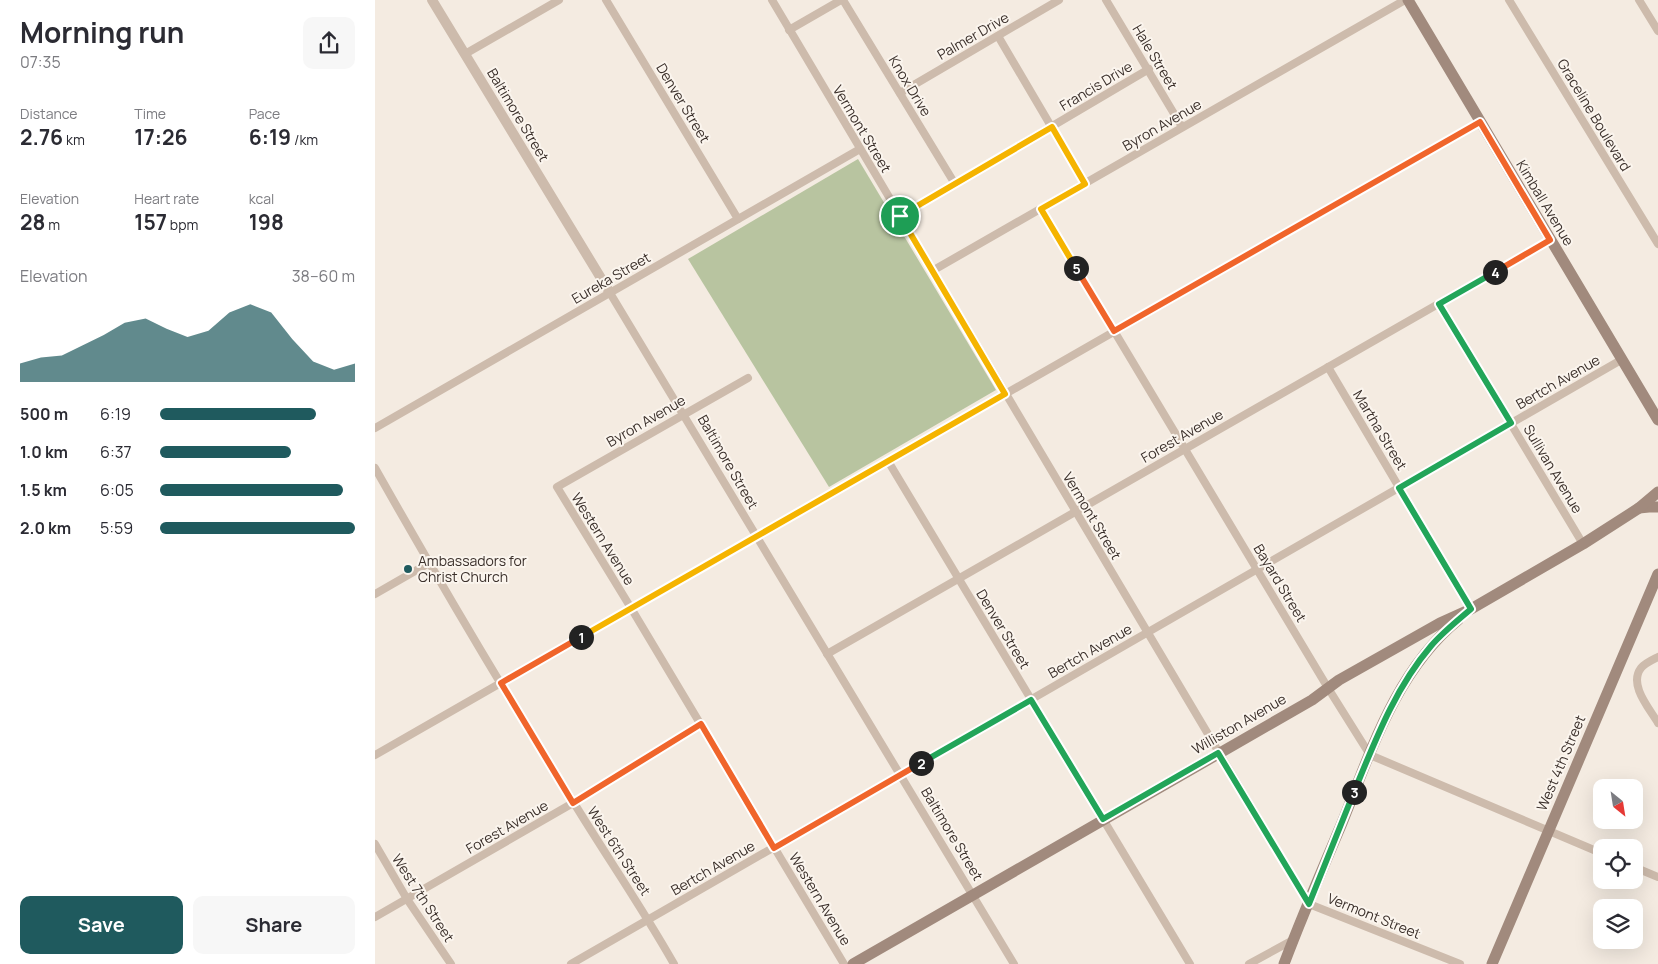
<!DOCTYPE html>
<html lang="en">
<head>
<meta charset="utf-8">
<style>
  :root { --surface:#fff; --page:#f7f7f7; --text:#2b2b33; --muted:#7c7c81; --accent:#1f5a5e }
  body { margin:0; font-family:Manrope,sans-serif; background:var(--page); color:var(--text); height:100vh; display:flex; flex-direction:column; font-size:19px; white-space:nowrap }
  * { box-sizing:border-box; margin:0 }
  p { font-size:16px; color:var(--muted) }
  .icon { flex:none; width:28px; height:28px; fill:none; stroke:currentColor; stroke-width:2; stroke-linecap:round; stroke-linejoin:round }
  .map { position:relative; flex:1; overflow:hidden }
  .panel { display:flex; flex-direction:column; background:var(--surface); width:375px }
  .panel>* { flex:none }
  .needle { width:32px; rotate:150deg }
  .buttons { position:absolute; left:1218px; top:779px; display:grid; gap:10px }
  .buttons a { display:grid; place-items:center; width:50px; height:50px; border-radius:10px; background:var(--surface); box-shadow:0 5px 20px #0002; font-size:25px }
  .pin { position:absolute; display:grid; place-items:center; width:42px; height:42px; color:#fff; margin:-21px; border:2px solid #fff; border-radius:50%; box-shadow:0 1px 5px #0007 }
  .km { position:absolute; width:25px; height:25px; margin:-12px; border-radius:50%; background:#222; color:#fff; font-size:14px; line-height:25px; text-align:center }
  .round { display:grid; place-items:center; flex:none; width:52px; height:52px; border-radius:10px; background:var(--page) }
  .overview { display:flex; align-items:center; justify-content:space-between; height:85px; padding:0 20px }
  h1 { font-size:28px; font-weight:700; line-height:38px }
  .stats { display:grid; grid-template-columns:repeat(3,1fr); gap:8px; height:85px; padding:5px 20px }
  .stats div { display:grid; align-content:center }
  .stats b { font-size:21px; font-weight:700 }
  .stats small { font-size:14px; font-weight:400 }
  .stats p { font-size:14px }
  .chart { height:140px; padding:10px 20px }
  .chart p { display:flex; justify-content:space-between }
  .chart svg { width:100%; height:90px; margin-top:5px; fill:var(--accent); opacity:.7 }
  .cta { display:flex; gap:10px; margin-top:auto; padding:10px 20px }
  .cta a { flex:1; height:58px; border-radius:10px; background:var(--accent); color:#fff; font-size:20px; font-weight:700; line-height:58px; text-align:center }
  .cta a+a { background:var(--page); color:var(--text) }
  ul { padding:0 20px; list-style:none; font-size:16px }
  li { display:grid; grid-template-columns:80px 60px 1fr; align-items:center; height:38px }
  li i { height:12px; border-radius:6px; background:var(--accent) }
  main { display:flex; flex:1; min-height:0 }
  .map>svg:first-child { display:block }
</style>
</head>
<body>
<main>
<section class="panel">
<div class="overview"><div><h1>Morning run</h1><p>07:35</p></div><a class="round"><svg class="icon" aria-label="share" viewBox="0 0 24 24"><path d="M12 15V3M7 8l5-5 5 5M5 13v7h14v-7"/></svg></a></div>
<div class="stats">
<div><p>Distance</p><b>2.76<small> km</small></b></div>
<div><p>Time</p><b>17:26</b></div>
<div><p>Pace</p><b>6:19<small> /km</small></b></div>
</div>
<div class="stats">
<div><p>Elevation</p><b>28<small> m</small></b></div>
<div><p>Heart rate</p><b>157<small> bpm</small></b></div>
<div><p>kcal</p><b>198</b></div>
</div>
<div class="chart"><p><span>Elevation</span>38–60 m</p>
<svg viewBox="0 0 160 44" preserveAspectRatio="none"><path d="M0 44V35L10 32L20 31L30 26L40 21L50 15L60 13L70 18L80 22L90 19L100 10L110 6L120 10L130 23L140 34L150 38L160 35V44z"/></svg>
</div>
<ul>
<li><b>500 m</b>6:19<i style="width:80%"></i></li>
<li><b>1.0 km</b>6:37<i style="width:67%"></i></li>
<li><b>1.5 km</b>6:05<i style="width:94%"></i></li>
<li><b>2.0 km</b>5:59<i style="width:100%"></i></li>
</ul>
<div class="cta"><a>Save</a><a>Share</a></div>
</section>
<div class="map">
<svg width="1283" height="964" viewBox="0 0 1283 964">
  <rect width="100%" height="100%" fill="#f4ebe1"/>
  <path fill="#b8c4a0" d="M483,159L621,390L454,487L313,259Z"/>
  <g fill="none" stroke-linecap="round" stroke-linejoin="round">
    <g stroke="#cdbbac" stroke-width="8">
      <path d="M231,0L363,219"/>
      <path d="M397,0L934,904L1085,964"/>
      <path d="M468,0L580,184"/>
      <path d="M731,0L807,127"/>
      <path d="M1134,0L1283,244"/>
      <path d="M1264,0L1283,31"/>
      <path d="M414,30L466,0"/>
      <path d="M623,36L710,184"/>
      <path d="M90,54L184,0"/>
      <path d="M525,93L684,0"/>
      <path d="M666,209L953,688L995,755L1226,853"/>
      <path d="M525,216L774,69"/>
      <path d="M557,271L1030,0"/>
      <path d="M235,293L639,964"/>
      <path d="M1064,304L1208,544"/>
      <path d="M953,367L1096,609"/>
      <path d="M373,378L182,487L256,608L469,964"/>
      <path d="M0,428L485,149"/>
      <path d="M513,461L815,964"/>
      <path d="M0,468C64,581 130,693 199,803C232,857 268,909 299,964"/>
      <path d="M0,594L54,563"/>
      <path d="M452,654L1175,240"/>
      <path d="M1283,657C1277,660 1270,663 1266,668C1253,685 1275,709 1283,723"/>
      <path d="M0,755L1105,122"/>
      <path d="M0,844L32,899L76,964"/>
      <path d="M1259,867L1283,877"/>
      <path d="M0,917L198,803L326,724"/>
      <path d="M196,964L1246,360"/>
      <path d="M874,964L918,940"/>
    </g>
    <path stroke="#cdbbac" stroke-width="10" d="M57,0L235,293"/>
    <g stroke="#a18a7d" stroke-width="11">
      <path d="M1033,0L1283,420"/>
      <path d="M1264,508L1274,507H1283"/>
      <path d="M478,964L937,700L964,680L1065,623L1096,609L1208,544L1264,508L1283,492"/>
      <path d="M909,964C927,916 947,870 967,823C996,751 1021,671 1083,620"/>
      <path d="M1117,964L1283,574"/>
    </g>
  </g>
  <g fill="none" stroke-linecap="round" stroke-linejoin="round">
    <defs>
      <path id="split-1" d="M206,637L630,394L525,216"/>
      <path id="split-2" d="M206,637L126,683L198,803L326,724L399,848L546,763"/>
      <path id="split-3" d="M546,763L656,700L728,819L843,753L934,904L979,792"/>
      <path id="split-4" d="M979,792C1000,741 1020,688 1056,646C1068,632 1082,621 1096,609L1024,488L1136,423L1064,304L1120,272"/>
      <path id="split-5" d="M701,268L739,331L1105,122L1175,240L1120,272"/>
      <path id="split-6" d="M525,216L677,127L710,184L666,209L701,268"/>
    </defs>
    <use href="#split-1" stroke="#fff" stroke-width="10"/>
    <use href="#split-2" stroke="#fff" stroke-width="10"/>
    <use href="#split-3" stroke="#fff" stroke-width="10"/>
    <use href="#split-4" stroke="#fff" stroke-width="10"/>
    <use href="#split-5" stroke="#fff" stroke-width="10"/>
    <use href="#split-6" stroke="#fff" stroke-width="10"/>
    <use href="#split-1" stroke="#f5b400" stroke-width="6"/>
    <use href="#split-2" stroke="#f0652b" stroke-width="6"/>
    <use href="#split-3" stroke="#22a559" stroke-width="6"/>
    <use href="#split-4" stroke="#22a559" stroke-width="6"/>
    <use href="#split-5" stroke="#f0652b" stroke-width="6"/>
    <use href="#split-6" stroke="#f5b400" stroke-width="6"/>
  </g>
  <circle fill="#1f5a5e" stroke="#fbf5ee" stroke-width="2" cx="33" cy="569" r="5"/>
  <g text-anchor="middle" stroke-width="4" stroke-linejoin="round" paint-order="stroke">
    <g font-size="14" fill="#3b302b" stroke="#fbf5ee">
      <text transform="translate(598 36) rotate(-30)" y="5">Palmer Drive</text>
      <text transform="translate(780 57) rotate(59)" y="5">Hale Street</text>
      <text transform="translate(535 86) rotate(59)" y="5">Knox Drive</text>
      <text transform="translate(721 86) rotate(-31)" y="5">Francis Drive</text>
      <text transform="translate(308 103) rotate(59)" y="5">Denver Street</text>
      <text transform="translate(143 115) rotate(59)" y="5">Baltimore Street</text>
      <text transform="translate(1219 115) rotate(59)" y="5">Graceline Boulevard</text>
      <text transform="translate(787 125) rotate(-30)" y="5">Byron Avenue</text>
      <text transform="translate(487 129) rotate(59)" y="5">Vermont Street</text>
      <text transform="translate(1170 203) rotate(59)" y="5">Kimball Avenue</text>
      <text transform="translate(236 278) rotate(-30)" y="5">Eureka Street</text>
      <text transform="translate(1183 382) rotate(-30)" y="5">Bertch Avenue</text>
      <text transform="translate(271 421) rotate(-30)" y="5">Byron Avenue</text>
      <text transform="translate(1005 430) rotate(59)" y="5">Martha Street</text>
      <text transform="translate(807 436) rotate(-30)" y="5">Forest Avenue</text>
      <text transform="translate(353 462) rotate(60)" y="5">Baltimore Street</text>
      <text transform="translate(1178 469) rotate(59)" y="5">Sullivan Avenue</text>
      <text transform="translate(717 516) rotate(59)" y="5">Vermont Street</text>
      <text transform="translate(228 539) rotate(58)" y="5">Western Avenue</text>
      <text transform="translate(905 583) rotate(59)" y="5">Bayard Street</text>
      <text transform="translate(628 629) rotate(59)" y="5">Denver Street</text>
      <text transform="translate(715 651) rotate(-30)" y="5">Bertch Avenue</text>
      <text transform="translate(864 724) rotate(-30)" y="5">Williston Avenue</text>
      <text transform="translate(1186 763) rotate(-67)" y="5">West 4th Street</text>
      <text transform="translate(132 827) rotate(-30)" y="5">Forest Avenue</text>
      <text transform="translate(577 834) rotate(59)" y="5">Baltimore Street</text>
      <text transform="translate(244 851) rotate(57)" y="5">West 6th Street</text>
      <text transform="translate(338 868) rotate(-30)" y="5">Bertch Avenue</text>
      <text transform="translate(48 898) rotate(57)" y="5">West 7th Street</text>
      <text transform="translate(445 899) rotate(59)" y="5">Western Avenue</text>
      <text transform="translate(999 916) rotate(22)" y="5">Vermont Street</text>
    </g>
    <g font-size="14" fill="#3b302b" stroke="#fbf5ee" text-anchor="start">
      <text x="43" y="566">Ambassadors for<tspan x="43" dy="16">Christ Church</tspan></text>
    </g>
  </g>
</svg>
<div class="buttons">
<a><svg class="needle" viewBox="-14 -14 28 28"><path d="M0-13l5 13h-10z" fill="#e53935"/><path d="M0 13l5-13h-10z" fill="#7c7c81"/></svg></a>
<a><svg class="icon" aria-label="locate" viewBox="0 0 24 24"><circle cx="12" cy="12" r="6"/><path d="M12 2v4M12 18v4M2 12h4M18 12h4"/></svg></a>
<a><svg class="icon" aria-label="layers" viewBox="0 0 24 24"><path d="M12 4l9 5-9 5-9-5zM3 14l9 5 9-5"/></svg></a>
</div>
<div class="pin" style="left:525px;top:216px;background:#1e9e55"><svg class="icon" aria-label="arrive" viewBox="0 0 24 24"><path d="M6 21V4h12l-3 4 3 4H6"/></svg></div>
<b class="km" style="left:206px;top:637px">1</b>
<b class="km" style="left:546px;top:763px">2</b>
<b class="km" style="left:979px;top:792px">3</b>
<b class="km" style="left:1120px;top:272px">4</b>
<b class="km" style="left:701px;top:268px">5</b>
</div>
</main>
</body>
</html>
